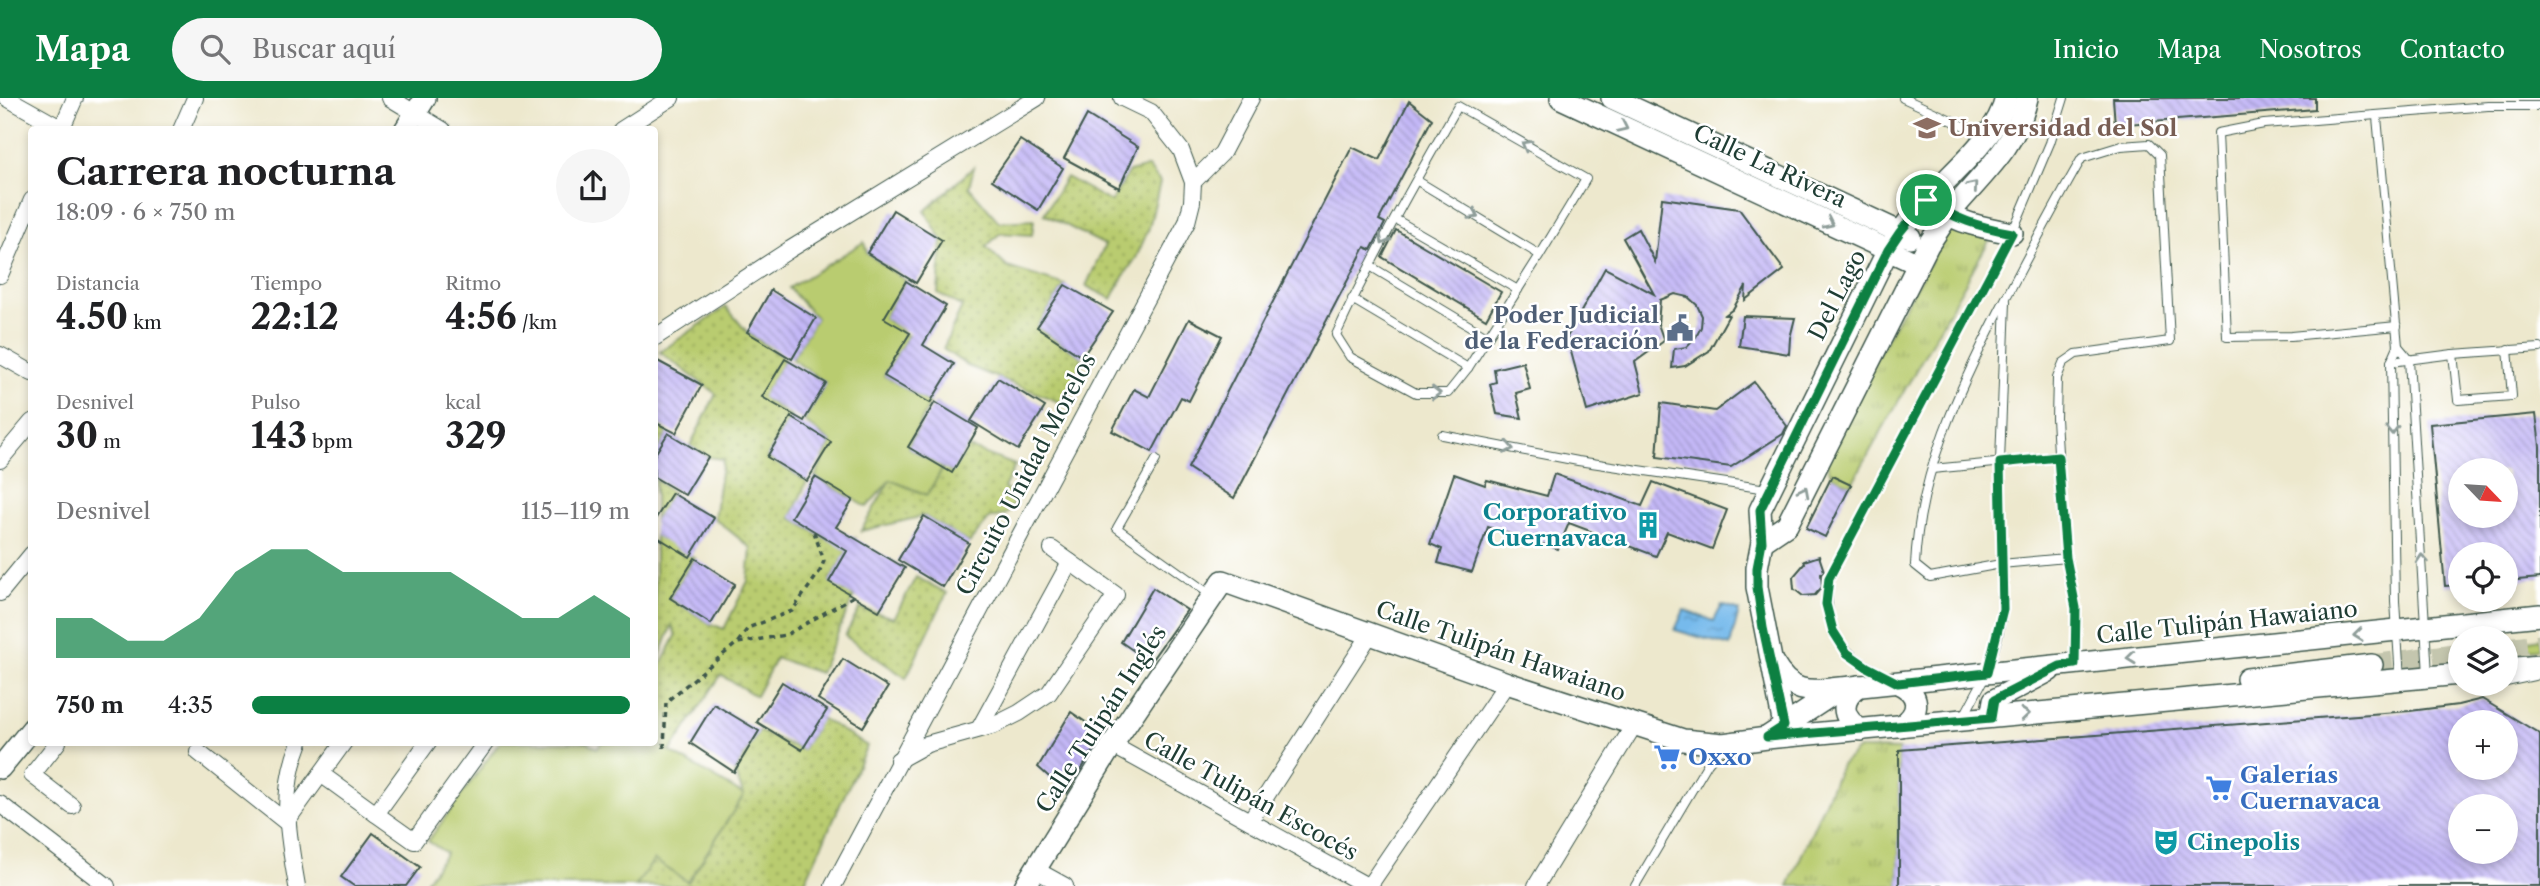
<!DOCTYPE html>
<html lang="es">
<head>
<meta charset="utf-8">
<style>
  :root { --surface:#fff; --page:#f6f6f6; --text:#202124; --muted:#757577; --accent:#0b8043 }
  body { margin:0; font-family:"Libre Caslon Text",serif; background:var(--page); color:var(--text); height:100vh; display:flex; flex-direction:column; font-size:26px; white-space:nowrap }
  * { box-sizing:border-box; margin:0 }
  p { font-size:23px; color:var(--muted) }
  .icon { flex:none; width:38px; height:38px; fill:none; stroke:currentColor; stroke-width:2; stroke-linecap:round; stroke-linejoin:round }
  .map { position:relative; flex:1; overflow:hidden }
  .drawer { position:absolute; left:28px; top:28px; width:630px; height:620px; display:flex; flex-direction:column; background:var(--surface); border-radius:7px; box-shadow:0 4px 10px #0003 }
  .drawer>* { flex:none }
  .needle { width:46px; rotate:115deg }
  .buttons { position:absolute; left:2448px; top:360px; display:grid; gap:14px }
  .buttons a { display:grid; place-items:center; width:70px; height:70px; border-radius:50%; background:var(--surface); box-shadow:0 4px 10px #0003; font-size:35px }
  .pin { position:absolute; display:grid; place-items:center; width:60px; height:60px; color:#fff; margin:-30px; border:4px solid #fff; border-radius:50%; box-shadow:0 2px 7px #0007 }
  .round { display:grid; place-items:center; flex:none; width:74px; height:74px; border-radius:37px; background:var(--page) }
  .headline { display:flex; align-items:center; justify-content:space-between; height:119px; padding:0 28px }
  h1 { font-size:38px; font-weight:700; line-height:52px }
  .stats { display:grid; grid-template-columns:repeat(3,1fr); gap:10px; height:119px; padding:7px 28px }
  .stats div { display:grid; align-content:center }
  .stats b { font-size:35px; font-weight:700 }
  .stats small { font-size:19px; font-weight:400 }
  .stats p { font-size:19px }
  .chart { height:196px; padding:14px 28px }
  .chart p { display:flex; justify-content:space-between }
  .chart svg { width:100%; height:126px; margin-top:7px; fill:var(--accent); opacity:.7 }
  ul { padding:0 28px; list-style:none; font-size:23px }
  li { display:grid; grid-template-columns:112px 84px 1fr; align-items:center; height:52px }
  li i { height:18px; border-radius:9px; background:var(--accent) }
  header { display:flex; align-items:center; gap:42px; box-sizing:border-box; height:98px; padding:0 35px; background:var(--accent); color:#fff }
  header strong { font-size:33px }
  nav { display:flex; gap:38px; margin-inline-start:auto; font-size:24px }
  .search { width:490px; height:63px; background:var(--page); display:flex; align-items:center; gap:18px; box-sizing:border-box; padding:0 24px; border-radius:38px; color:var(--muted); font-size:26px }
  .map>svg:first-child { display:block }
</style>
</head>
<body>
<header>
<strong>Mapa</strong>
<div class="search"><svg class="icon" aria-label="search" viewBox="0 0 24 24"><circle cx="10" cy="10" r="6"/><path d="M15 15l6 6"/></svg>Buscar aquí</div>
<nav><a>Inicio</a><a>Mapa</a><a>Nosotros</a><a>Contacto</a></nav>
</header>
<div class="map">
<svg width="2540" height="788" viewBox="0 0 2540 788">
  <defs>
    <pattern id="grass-tufts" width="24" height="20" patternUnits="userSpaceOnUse" patternTransform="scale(1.75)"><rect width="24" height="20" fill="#b9cc6f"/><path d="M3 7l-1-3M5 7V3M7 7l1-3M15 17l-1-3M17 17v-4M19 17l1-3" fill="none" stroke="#96a75c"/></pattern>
    <pattern id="garden-dots" width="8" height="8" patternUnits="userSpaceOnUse" patternTransform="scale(1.75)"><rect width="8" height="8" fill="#b9cc6f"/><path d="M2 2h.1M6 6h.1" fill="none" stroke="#96a75c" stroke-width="1.8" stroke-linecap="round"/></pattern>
    <pattern id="water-ripples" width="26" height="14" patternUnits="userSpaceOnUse" patternTransform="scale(1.75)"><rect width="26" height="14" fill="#76baec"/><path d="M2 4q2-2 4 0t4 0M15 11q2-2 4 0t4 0" fill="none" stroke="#6098c0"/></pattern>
    <pattern id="building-back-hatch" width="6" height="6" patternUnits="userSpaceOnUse" patternTransform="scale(1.75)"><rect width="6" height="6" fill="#c4b8f7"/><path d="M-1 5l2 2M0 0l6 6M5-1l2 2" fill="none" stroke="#9f97c9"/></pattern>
  </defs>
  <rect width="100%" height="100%" fill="#fff"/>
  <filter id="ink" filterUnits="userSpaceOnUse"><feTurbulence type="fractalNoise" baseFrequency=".0143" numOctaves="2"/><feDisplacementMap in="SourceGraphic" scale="14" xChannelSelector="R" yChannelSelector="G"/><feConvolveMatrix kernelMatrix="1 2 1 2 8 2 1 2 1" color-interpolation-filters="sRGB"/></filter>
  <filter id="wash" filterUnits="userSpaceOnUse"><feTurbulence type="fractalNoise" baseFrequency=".00686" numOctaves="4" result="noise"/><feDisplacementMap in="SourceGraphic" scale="28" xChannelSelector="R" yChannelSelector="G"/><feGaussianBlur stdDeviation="1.57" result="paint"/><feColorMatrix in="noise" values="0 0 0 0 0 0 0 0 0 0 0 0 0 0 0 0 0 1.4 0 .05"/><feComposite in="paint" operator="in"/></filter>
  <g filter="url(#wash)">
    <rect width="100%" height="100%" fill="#ede8cd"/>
    <g fill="url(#grass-tufts)" stroke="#6c8452" stroke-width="2">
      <path d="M1947,133L1990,141L1851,387L1832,378L1822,356Z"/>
      <path d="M2540,540V550L2506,553V546Z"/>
      <path d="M1858,651L1899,652V788H1788L1841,667Z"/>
    </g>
    <g fill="#b9cc6f" stroke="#6c8452" stroke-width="2">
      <path d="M864,144L867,155L906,183L884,220L908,238L884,278L930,305L908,349L943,370L927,397L890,382L867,409L815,379L831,344L804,323L826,285L792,261L816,220L789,190Z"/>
      <path d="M500,644H587L597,650L602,644H654L744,697L688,784L654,762L636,788H423L446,755L428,743Z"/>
    </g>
    <g fill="url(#garden-dots)" stroke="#6c8452" stroke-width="2">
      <path d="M974,69L969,89L999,124L1034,122L1032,137L1000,135L986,149L1007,169L1065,187L1037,229L1082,259L1067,307L968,268L943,251L962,209L938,195L942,142L925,113Z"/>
      <path d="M1148,69L1160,84L1149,130L1136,160L1123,179L1112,201L1086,188L1105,147L1044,116L1066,79L1111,104L1129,74Z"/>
      <path d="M726,209L747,234L785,261L763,299L791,319L767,359L807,383L791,420L829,442L855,440L830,483L854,498L820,575L776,560L756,598L721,577L670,654L654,644L655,578L676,538L672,527L655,571V437L695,460L670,500L711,526L724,531L748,483L751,450L714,420L723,361L708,359L690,348L716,296L660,254Z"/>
      <path d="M655,326L668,335L655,358Z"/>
      <path d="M967,349L1015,367L1004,390L1017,400L1007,416L989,421L969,445L924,418L861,433L890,382L927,397L943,370Z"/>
      <path d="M655,381L672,395L655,423Z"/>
      <path d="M916,479L947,495L906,580L845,538L860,510L894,520Z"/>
      <path d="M821,620L867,648L803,788H636L654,762L688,784L744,697L734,674L759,633L802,652Z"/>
    </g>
    <path fill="url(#water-ripples)" stroke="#4a7c90" stroke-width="2" d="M1722,507L1739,513L1730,548L1675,532L1684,512L1714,523Z"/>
    <g id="blocks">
      <g fill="url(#building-back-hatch)" fill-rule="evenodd">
        <path d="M2113,0H2315V11L2115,27Z"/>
        <path d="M1409,3L1432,21L1379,122L1385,125L1371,152L1365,149L1234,400L1188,370L1352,49L1379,62Z"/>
        <path d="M1087,17L1138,49L1119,90L1064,60Z"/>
        <path d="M1020,42L1063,70L1038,112L992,82Z"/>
        <path d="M1662,100L1739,111L1784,172L1745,202L1746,188L1733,211L1725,217H1729L1709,253L1685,268L1672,270L1674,251L1686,249L1696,239L1701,229L1702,218L1697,207L1688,199L1675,196L1660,202L1658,226L1664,243L1635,264L1643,295L1587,313L1567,239L1605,170L1654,196L1623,140L1638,131L1655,164Z"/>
        <path d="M893,112L942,142L916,185L867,155Z"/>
        <path d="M1396,132L1501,194L1486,221L1382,159Z"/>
        <path d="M906,183L946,208L923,247L954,266L930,305L884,278L910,235L884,220Z"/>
        <path d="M1065,187L1113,214L1082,259L1037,229Z"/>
        <path d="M771,192L816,220L792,261L747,234Z"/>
        <path d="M1743,218L1795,220L1790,240L1789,256L1739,248Z"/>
        <path d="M1189,221L1222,238L1189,303L1181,299L1152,354L1112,333L1134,291L1149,299Z"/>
        <path d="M654,261L702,287L676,335L654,324Z"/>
        <path d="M785,261L826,285L804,323L762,299Z"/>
        <path d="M1523,264L1530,291L1516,295L1522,320L1497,316L1490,286L1496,284L1494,271Z"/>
        <path d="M998,280L1045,309L1018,352L971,323Z"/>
        <path d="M1754,284L1787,328L1783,336L1731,369L1657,359L1661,305L1715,313Z"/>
        <path d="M935,304L978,330L952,375L908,349Z"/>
        <path d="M2536,316L2540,348V480L2506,483V457H2460V487L2445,488L2430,326ZM2460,373H2506V418H2460Z"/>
        <path d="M791,319L831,344L807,383L767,359Z"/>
        <path d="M668,335L708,359L685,397L654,379V358Z"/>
        <path d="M1454,376L1485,387L1487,382L1547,398L1554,376L1642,408L1653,384L1727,412L1712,451L1667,434L1656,458L1569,425L1558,451L1488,429L1472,474L1438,465L1442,451L1430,446Z"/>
        <path d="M1832,378L1851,387L1825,439L1806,430Z"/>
        <path d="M815,379L853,402L836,429L905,470L879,513L829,484L847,453L791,419Z"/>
        <path d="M672,395L714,420L690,459L654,437V423Z"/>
        <path d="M924,418L969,445L943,489L898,462Z"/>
        <path d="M1819,458L1824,473L1821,476L1822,489L1815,497L1803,498L1794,491L1793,479L1805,465L1804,463Z"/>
        <path d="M695,460L735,486L711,526L670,500Z"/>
        <path d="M1153,490L1187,512L1150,564L1121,544Z"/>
        <path d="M843,561L888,589L863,629L818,601Z"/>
        <path d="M782,584L827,612L802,652L757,624Z"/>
        <path d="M2482,601L2540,636V788H1899V652L2410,613L2458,607ZM2460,625H2506V670H2460ZM2460,709H2506V754H2460Z"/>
        <path d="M714,606L759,633L734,674L690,645Z"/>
        <path d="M1071,614L1103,636L1067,695L1038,669Z"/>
        <path d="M373,735L420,769L406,788H354L341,779Z"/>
      </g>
    </g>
  </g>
  <g filter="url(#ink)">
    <use href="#blocks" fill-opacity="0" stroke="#3e574b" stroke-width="2"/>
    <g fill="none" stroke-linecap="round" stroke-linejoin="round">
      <g stroke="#c4c6ae" stroke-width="21" stroke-dasharray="21 10" stroke-linecap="butt">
        <path d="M2506,550L2540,546"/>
        <path d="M2372,567L2460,555"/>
      </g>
      <defs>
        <g id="service">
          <path d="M1903,0L1986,38"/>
          <path d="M2377,19L2398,248L2391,264L2395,503L2400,581"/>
          <path d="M1416,82L1540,157L1586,81L1458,8C1415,83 1372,159 1336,237L1350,259L1416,295H1448L1468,270L1540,157"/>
          <path d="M1395,121L1518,192"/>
          <path d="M1370,168L1488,239"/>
          <path d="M1352,201L1468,270"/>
          <path d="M2397,228L2291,238L2227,239L2218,35L2264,26L2488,8H2540"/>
          <path d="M2398,248L2409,261L2428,577"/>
          <path d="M2453,256L2458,302L2512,298L2508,251"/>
          <path d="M2391,264L2453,256L2540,250"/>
          <path d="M1442,337L1578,363L1767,391"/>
          <path d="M1156,362L1117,430L1211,497"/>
          <path d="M1932,371L2058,359"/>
          <path d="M2066,460L2001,466L1930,479L1915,467C1919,375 1959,291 2000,211C2027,160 2053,110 2082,60L2121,48L2149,46L2160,57L2170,243L2076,256L2063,265L2057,280L2056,320L2061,406L2066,460L2076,510L2075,563"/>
          <path d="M1889,580C1841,555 1822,538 1829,480L2012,135L2050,45L2064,0"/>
          <path d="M2506,584L2534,578"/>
          <path d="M2483,589L2494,586"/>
          <path d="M1963,620L1987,575L1998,538L2003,511L2000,364L2006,203"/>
          <path d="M1635,788L1708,665L1722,648"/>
        </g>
        <g id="minor">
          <path d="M7,0L64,32"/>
          <path d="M390,0L443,32"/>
          <path d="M61,32L75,0"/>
          <path d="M181,32L195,0"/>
          <path d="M621,32L671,0"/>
          <path d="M1193,84L1222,55L1251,0"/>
          <path d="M0,177L32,102"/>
          <path d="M654,240L789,152L1037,0"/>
          <path d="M0,257L32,275"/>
          <path d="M0,362L32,324"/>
          <path d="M0,495L32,456"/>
          <path d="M979,631L1070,464"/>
          <path d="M58,644L32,677L72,708"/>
          <path d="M1112,647L1367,788"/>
          <path d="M198,654L286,724L344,644"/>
          <path d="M898,662L927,646L995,627L1019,615L1049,595L1116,497L1052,451"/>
          <path d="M321,676L376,716L428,644"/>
          <path d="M0,706L107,788"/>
          <path d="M376,716L414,743L486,644"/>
          <path d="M1250,723L1371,535"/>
          <path d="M1036,772L1065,788"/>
          <path d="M297,788C288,735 279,696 300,644"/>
          <path d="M833,788L1187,124L1192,104L1193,84L1181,52L1151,14L1122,0"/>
          <path d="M1369,788L1507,585"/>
          <path d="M1536,788L1634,627"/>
        </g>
        <g id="tertiary">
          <path d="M1561,0L1918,166"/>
          <path d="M1612,0L1910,139"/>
          <path d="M405,32L425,0"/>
          <path d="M1939,111C1961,126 1986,130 2012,135"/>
          <path d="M1762,444L1787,427L1928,147C1935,137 1942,126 1949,116C1980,78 2017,49 2027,0"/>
          <path d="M1773,565C1791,596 1807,594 1840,590"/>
          <path d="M2506,571L2540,568"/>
          <path d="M2247,581L2372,567"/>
          <path d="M1898,585C1920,595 1922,614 1901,628"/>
          <path d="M1859,588C1840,602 1840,619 1861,632"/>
          <path d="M1991,619L1994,602L2049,573"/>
          <path d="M1769,638L1842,590L2540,517"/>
          <path d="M1786,638L1757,489V470L1762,444L1760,412L1888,152C1900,134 1913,117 1928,101C1953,73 1998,38 2006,0"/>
          <path d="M0,670L32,631"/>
          <path d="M1025,788L1112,647L1223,483L1507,585L1683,642L1723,646L1767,640L2460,576"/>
        </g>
      </defs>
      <use href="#service" stroke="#3e574b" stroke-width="10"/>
      <use href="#minor" stroke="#3e574b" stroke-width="18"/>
      <use href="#tertiary" stroke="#3e574b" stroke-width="24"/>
      <g stroke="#3e574b" stroke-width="3.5" stroke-dasharray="5 5" stroke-linecap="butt">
        <path d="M738,544L748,530L792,513L820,473L824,463L814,434"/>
        <path d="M664,650L666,604L737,545L786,537L854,498"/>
      </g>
      <use href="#service" stroke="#fff" stroke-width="8"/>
      <use href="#minor" stroke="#fff" stroke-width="16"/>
      <use href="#tertiary" stroke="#fff" stroke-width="21"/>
    </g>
    <defs><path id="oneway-chevron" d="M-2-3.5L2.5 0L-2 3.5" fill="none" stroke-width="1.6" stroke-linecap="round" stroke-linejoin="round" transform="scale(1.75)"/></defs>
    <g stroke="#8f9e9a">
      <use href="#oneway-chevron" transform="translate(1623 29) rotate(25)"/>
      <use href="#oneway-chevron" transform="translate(1526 47) rotate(-150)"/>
      <use href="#oneway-chevron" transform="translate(1973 88) rotate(-49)"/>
      <use href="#oneway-chevron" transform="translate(1474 117) rotate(31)"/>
      <use href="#oneway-chevron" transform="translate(1829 125) rotate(25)"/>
      <use href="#oneway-chevron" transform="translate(1384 142) rotate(118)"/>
      <use href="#oneway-chevron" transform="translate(1436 295)"/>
      <use href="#oneway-chevron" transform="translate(2392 332) rotate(89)"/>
      <use href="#oneway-chevron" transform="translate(1509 350) rotate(11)"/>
      <use href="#oneway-chevron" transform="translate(1804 393) rotate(-63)"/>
      <use href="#oneway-chevron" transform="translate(2422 461) rotate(-94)"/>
      <use href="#oneway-chevron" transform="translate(2358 537) rotate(174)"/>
      <use href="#oneway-chevron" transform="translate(2131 560) rotate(174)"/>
      <use href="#oneway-chevron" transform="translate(2025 616) rotate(-5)"/>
    </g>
  </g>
  <g fill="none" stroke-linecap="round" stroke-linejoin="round" filter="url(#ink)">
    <defs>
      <path id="route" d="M1926,102C1954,121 1980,129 2012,135L1829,480L1826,506L1833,533L1847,555L1867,569L1898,585L1987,575L2003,511L2000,365L2058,359L2066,460L2076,510L2075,566L2060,568L1994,602L1991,620L1767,639L1784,628L1763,530L1757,489V470L1762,444L1760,412L1888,152L1900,134Z"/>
    </defs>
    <use href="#route" stroke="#fff" stroke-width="14"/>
    <use href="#route" stroke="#0b8043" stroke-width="9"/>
  </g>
  <defs>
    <symbol id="university-bare" viewBox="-9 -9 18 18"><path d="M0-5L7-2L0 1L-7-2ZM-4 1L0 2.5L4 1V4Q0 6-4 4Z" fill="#8d6e63" stroke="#fff" stroke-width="2.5" paint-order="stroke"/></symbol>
    <symbol id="civic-bare" viewBox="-9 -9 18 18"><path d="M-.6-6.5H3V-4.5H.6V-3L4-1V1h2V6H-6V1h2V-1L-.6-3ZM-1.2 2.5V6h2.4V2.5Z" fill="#5c6f8a" stroke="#fff" stroke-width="2.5" paint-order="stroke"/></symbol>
    <symbol id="building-bare" viewBox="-9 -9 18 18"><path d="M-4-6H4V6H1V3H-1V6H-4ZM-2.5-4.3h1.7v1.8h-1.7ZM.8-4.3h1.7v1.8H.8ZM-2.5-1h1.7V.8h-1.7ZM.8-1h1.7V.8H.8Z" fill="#0f9aa8" stroke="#fff" stroke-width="2.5" paint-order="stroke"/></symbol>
    <symbol id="supermarket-bare" viewBox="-9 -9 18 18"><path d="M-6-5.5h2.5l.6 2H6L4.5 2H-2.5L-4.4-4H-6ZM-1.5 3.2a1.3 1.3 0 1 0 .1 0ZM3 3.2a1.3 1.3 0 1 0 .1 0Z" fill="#3f7fe0" stroke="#fff" stroke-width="2.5" paint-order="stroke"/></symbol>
    <symbol id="theatre-bare" viewBox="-9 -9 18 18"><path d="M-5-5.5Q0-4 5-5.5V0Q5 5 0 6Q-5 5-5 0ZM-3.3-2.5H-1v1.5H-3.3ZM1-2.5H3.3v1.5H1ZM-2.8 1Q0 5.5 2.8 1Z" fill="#0f9aa8" stroke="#fff" stroke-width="2.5" paint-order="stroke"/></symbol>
  </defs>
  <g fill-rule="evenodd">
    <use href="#university-bare" x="1908" y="11" width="38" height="38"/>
    <use href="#civic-bare" x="1661" y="211" width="38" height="38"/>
    <use href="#building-bare" x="1629" y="408" width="38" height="38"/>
    <use href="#supermarket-bare" x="1648" y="640" width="38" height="38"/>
    <use href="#supermarket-bare" x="2200" y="671" width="38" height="38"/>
    <use href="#theatre-bare" x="2147" y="725" width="38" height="38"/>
  </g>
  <g text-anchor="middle" stroke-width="5" stroke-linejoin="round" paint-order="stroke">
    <g font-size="23" font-weight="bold" fill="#785e54" stroke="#fff" text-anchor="start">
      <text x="1948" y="38">Universidad del Sol</text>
    </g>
    <g font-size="23" fill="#1f3d34" stroke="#fff">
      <text transform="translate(1770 68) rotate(25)" y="8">Calle La Rivera</text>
      <text transform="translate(1837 197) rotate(-63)" y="8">Del Lago</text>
      <text transform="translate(1026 376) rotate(-62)" y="8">Circuito Unidad Morelos</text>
      <text transform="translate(2227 524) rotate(-6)" y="8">Calle Tulipán Hawaiano</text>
      <text transform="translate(1501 553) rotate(19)" y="8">Calle Tulipán Hawaiano</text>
      <text transform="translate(1101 621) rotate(-57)" y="8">Calle Tulipán Inglés</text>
      <text transform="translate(1251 698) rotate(29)" y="8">Calle Tulipán Escocés</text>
    </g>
    <g font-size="23" font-weight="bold" fill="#4e5e75" stroke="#fff" text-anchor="end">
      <text x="1659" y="225">Poder Judicial<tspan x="1659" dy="26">de la Federación</tspan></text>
    </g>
    <g font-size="23" font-weight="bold" fill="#0d838f" stroke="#fff" text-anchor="end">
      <text x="1627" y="422">Corporativo<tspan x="1627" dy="26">Cuernavaca</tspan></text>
      <text x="2187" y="752" text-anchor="start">Cinepolis</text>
    </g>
    <g font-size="23" font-weight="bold" fill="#366cbe" stroke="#fff" text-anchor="start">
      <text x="1688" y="667">Oxxo</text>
      <text x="2240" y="685">Galerías<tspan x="2240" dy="26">Cuernavaca</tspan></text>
    </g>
  </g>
</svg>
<div class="buttons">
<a><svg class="needle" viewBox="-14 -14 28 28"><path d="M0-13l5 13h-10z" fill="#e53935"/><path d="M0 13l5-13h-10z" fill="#757577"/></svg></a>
<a><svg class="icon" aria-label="locate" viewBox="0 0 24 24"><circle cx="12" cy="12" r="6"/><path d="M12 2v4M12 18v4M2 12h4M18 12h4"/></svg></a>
<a><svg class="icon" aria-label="layers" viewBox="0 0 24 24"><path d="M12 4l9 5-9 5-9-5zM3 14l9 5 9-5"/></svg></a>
<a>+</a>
<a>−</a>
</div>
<div class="pin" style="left:1926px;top:102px;background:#1e9e55"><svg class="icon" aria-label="arrive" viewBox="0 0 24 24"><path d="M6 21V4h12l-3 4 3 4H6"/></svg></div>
<section class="drawer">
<div class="headline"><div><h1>Carrera nocturna</h1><p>18:09 · 6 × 750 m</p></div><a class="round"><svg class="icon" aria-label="share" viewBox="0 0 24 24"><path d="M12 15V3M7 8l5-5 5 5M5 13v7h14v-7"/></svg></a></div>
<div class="stats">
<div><p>Distancia</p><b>4.50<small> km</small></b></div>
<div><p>Tiempo</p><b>22:12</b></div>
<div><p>Ritmo</p><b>4:56<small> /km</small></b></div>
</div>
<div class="stats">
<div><p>Desnivel</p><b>30<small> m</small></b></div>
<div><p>Pulso</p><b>143<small> bpm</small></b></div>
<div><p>kcal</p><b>329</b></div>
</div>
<div class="chart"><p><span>Desnivel</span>115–119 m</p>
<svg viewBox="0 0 160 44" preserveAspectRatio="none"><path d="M0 44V30L10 30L20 38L30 38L40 30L50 14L60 6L70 6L80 14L90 14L100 14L110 14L120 22L130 30L140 30L150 22L160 30V44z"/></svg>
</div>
<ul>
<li><b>750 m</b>4:35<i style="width:100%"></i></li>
</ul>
</section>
</div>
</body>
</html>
